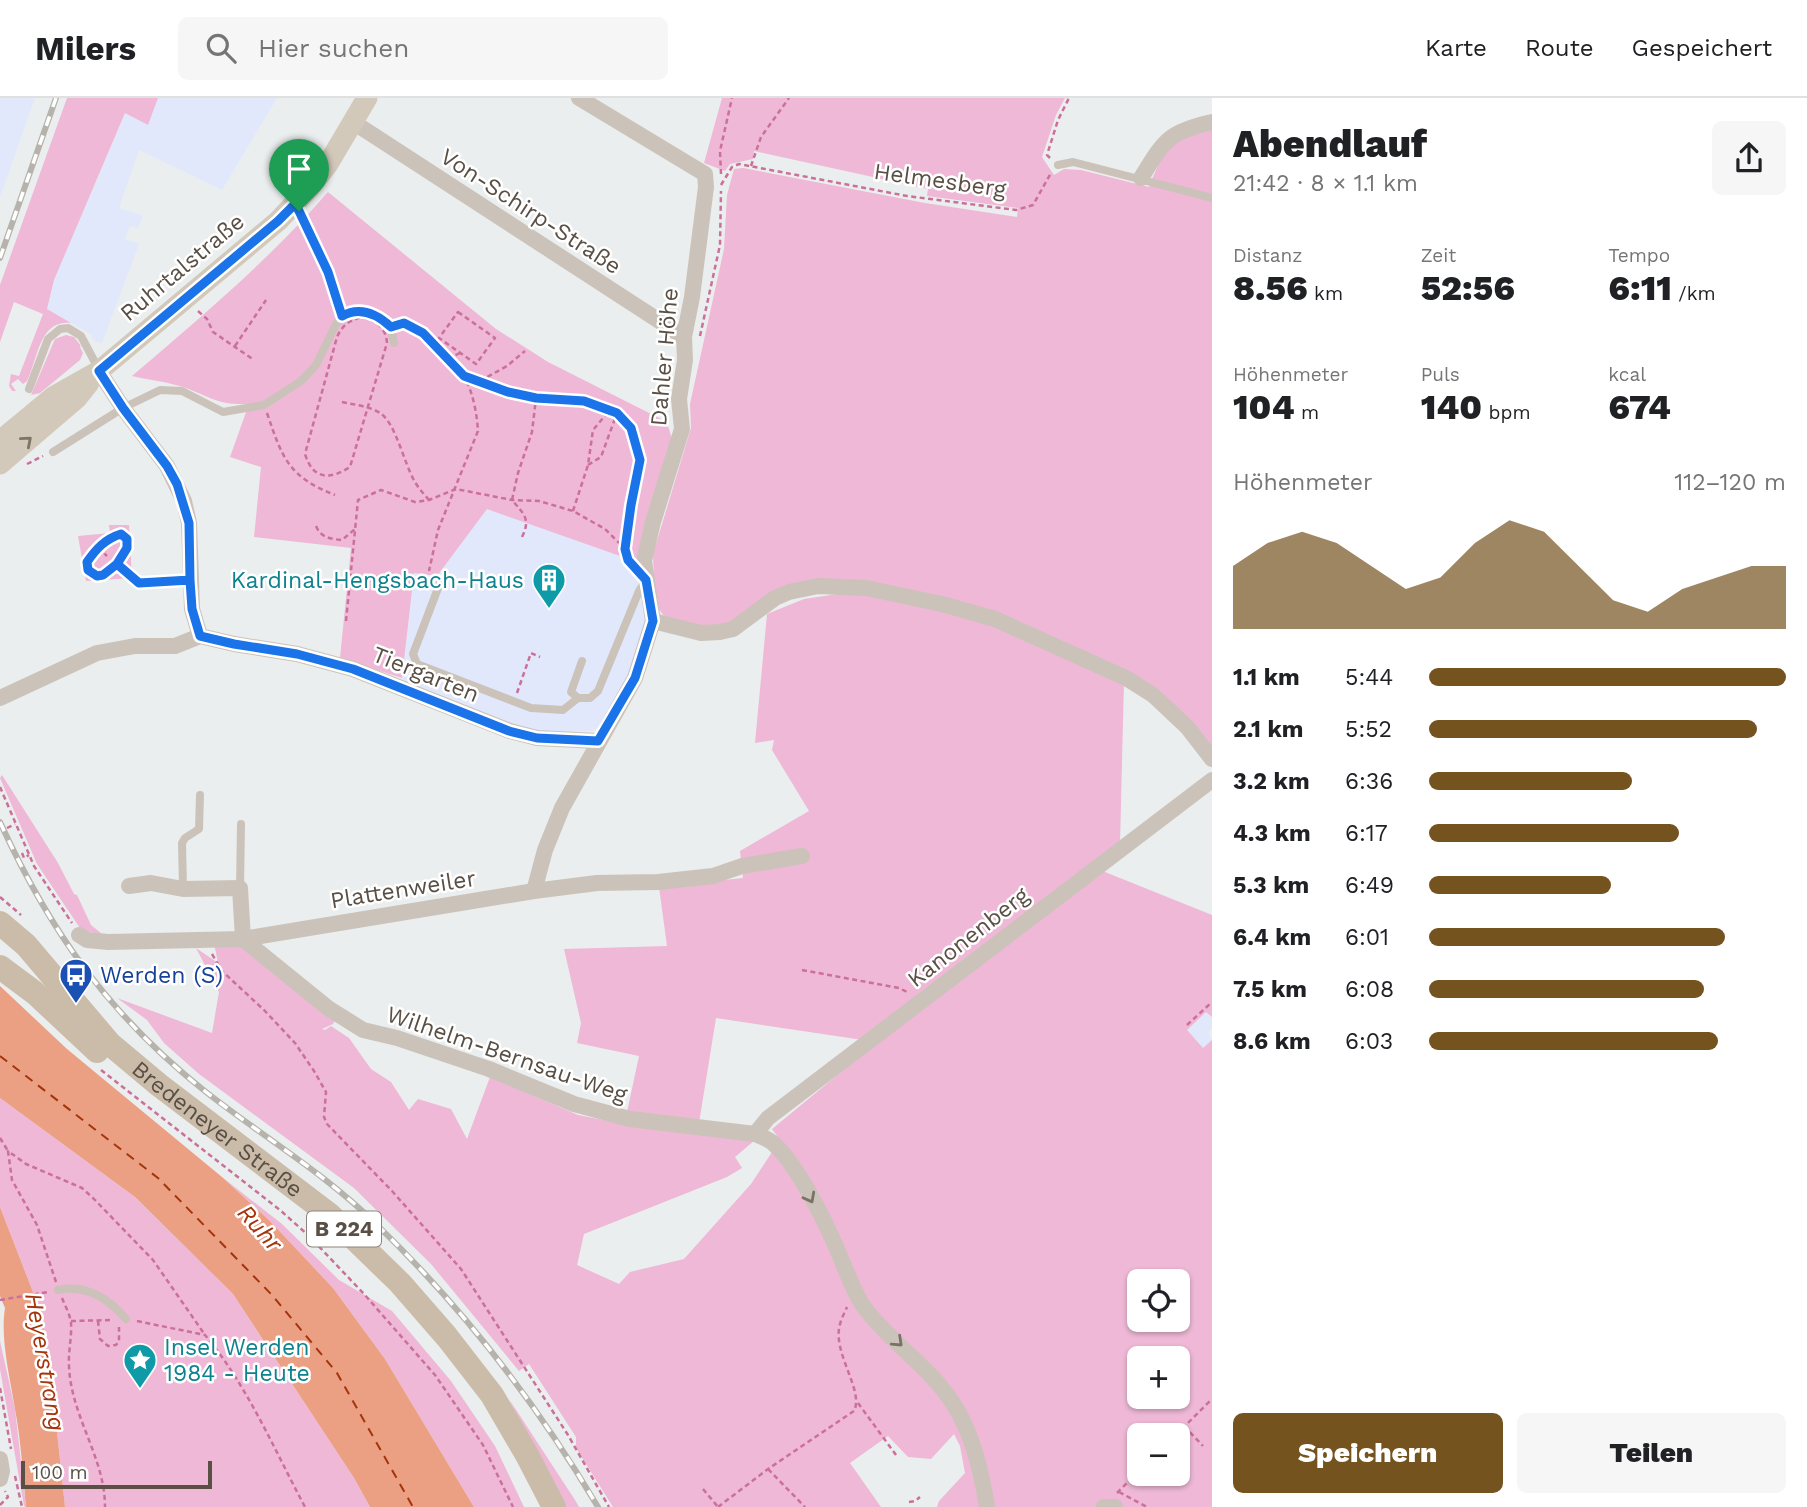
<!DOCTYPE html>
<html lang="de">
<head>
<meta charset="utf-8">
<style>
  :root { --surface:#fff; --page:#f6f6f6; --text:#202124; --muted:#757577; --line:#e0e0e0; --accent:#75531f }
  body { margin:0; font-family:"Work Sans",sans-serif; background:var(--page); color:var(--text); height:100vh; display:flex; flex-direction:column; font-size:26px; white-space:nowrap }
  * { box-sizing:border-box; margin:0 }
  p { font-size:23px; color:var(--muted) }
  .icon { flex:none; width:38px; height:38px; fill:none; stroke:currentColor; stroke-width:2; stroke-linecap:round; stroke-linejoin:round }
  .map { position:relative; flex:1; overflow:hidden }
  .drawer { display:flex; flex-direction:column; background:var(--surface); width:595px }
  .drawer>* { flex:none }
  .tools { position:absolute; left:1127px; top:1171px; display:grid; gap:14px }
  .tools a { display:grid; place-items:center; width:63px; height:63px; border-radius:10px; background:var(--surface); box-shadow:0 2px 5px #0004; font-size:35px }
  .scale { position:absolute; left:21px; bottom:18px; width:191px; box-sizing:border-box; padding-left:7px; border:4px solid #594f44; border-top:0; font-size:19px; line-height:24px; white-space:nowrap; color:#594f44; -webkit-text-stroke:5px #fff; paint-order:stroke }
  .pin { position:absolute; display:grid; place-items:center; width:60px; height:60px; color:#fff; margin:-72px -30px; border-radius:50% 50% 50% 0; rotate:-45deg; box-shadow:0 0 7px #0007 }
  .pin .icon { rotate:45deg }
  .round { display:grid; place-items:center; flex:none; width:74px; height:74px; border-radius:10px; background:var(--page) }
  .overview { display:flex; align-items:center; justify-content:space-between; height:119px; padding:0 21px }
  h1 { font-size:38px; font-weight:800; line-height:52px }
  .figures { display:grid; grid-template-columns:repeat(3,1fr); gap:10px; height:119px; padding:7px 21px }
  .figures div { display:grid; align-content:center }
  .figures b { font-size:35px; font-weight:800 }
  .figures small { font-size:19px; font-weight:400 }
  .figures p { font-size:19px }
  .chart { height:196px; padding:14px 21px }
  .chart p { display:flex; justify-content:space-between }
  .chart svg { width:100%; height:126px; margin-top:7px; fill:var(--accent); opacity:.7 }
  .button { display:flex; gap:14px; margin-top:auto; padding:14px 21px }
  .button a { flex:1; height:80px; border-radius:10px; background:var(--accent); color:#fff; font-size:28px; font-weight:800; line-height:80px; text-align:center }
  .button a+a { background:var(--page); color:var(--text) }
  ul { padding:0 21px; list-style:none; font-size:23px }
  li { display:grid; grid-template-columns:112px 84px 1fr; align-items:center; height:52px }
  li i { height:18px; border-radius:9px; background:var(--accent) }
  header { display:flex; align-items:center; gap:42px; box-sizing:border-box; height:98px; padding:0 35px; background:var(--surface); border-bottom:2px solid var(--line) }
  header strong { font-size:33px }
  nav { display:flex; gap:38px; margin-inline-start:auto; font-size:24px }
  .search { width:490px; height:63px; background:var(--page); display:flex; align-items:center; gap:18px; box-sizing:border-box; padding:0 24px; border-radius:10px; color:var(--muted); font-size:26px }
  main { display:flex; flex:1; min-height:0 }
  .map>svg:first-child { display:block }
</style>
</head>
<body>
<header>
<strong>Milers</strong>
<div class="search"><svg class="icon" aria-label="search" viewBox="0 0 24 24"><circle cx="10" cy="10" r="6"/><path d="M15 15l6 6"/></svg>Hier suchen</div>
<nav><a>Karte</a><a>Route</a><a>Gespeichert</a></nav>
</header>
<main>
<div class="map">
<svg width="1212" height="1409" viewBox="0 0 1212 1409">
  <rect width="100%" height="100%" fill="#ebeeee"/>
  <g fill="#e2e8fb">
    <path d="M0,0H35L0,99Z"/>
    <path d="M158,0H277L222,92L139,52L119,110L143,118L138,130L130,128L125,141L139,146L102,245L96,244L91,239L92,237L47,211L54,182L126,14L148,27Z"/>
    <path d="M487,410L637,464L647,519L635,570L597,630L592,633L548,634L510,628L402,585L414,474L437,477Z"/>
    <path d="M1207,913L1212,919V931L1208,934L1212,942L1203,950L1187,932Z"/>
  </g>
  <g fill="#eeb8d6" fill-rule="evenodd">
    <path d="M67,0H158L148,27L125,15L54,182L47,211L71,225C39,221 38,261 27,283L23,286L18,281L11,286L16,293H12L9,288L11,276L19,278L43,216L14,204L0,244V187Z"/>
    <path d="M722,0H1065L1056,17L1042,59L1054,77L1064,71L1081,72L1149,89C1166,48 1168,42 1212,31V652L1143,584L908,494L786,492L731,527L685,528L663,517L659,511L654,483L653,456L691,330L690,306L724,151L727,97L734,71L743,70L925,105L1017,119L1018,110L927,98L928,91L754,53L753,61L730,66L725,73L704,65Z"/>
    <path d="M328,94L496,231L548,264L667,324L673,345L637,464L487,411L437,478L414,475L402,580L340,560L351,450L254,439L261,369L230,359L249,306C217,307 213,300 186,290C169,284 149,282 132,278C200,220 269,162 328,94Z"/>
    <path d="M66,237L74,239L81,248L80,249L83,255L80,262L40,295L31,297L55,241Z"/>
    <path d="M109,427H129L132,480L86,483L78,438L110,435Z"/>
    <path d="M844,495L908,500L965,515L1124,583L1120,746L863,942L716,920L699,1025L627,1014L639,958L577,945L581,925L564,851L667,848L659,789L743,780L740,753L809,713L772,652L774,642L755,645L767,516L804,501Z"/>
    <path d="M2,677L58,765L74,796L77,797L91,827L102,836L82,833L37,766L0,680Z"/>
    <path d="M1100,772L1212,817V919L1206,914L1187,932L1203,950L1212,942V1409H937L939,1403L965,1375L960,1348L954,1336L931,1361L908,1359L888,1338L850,1365L881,1409H613L576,1350V1339L529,1266L519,1273L431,1166L354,1090L199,976L164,945L147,922L117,900L212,935L219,894L196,850L218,865L214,845L237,846L336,921L333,926L322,931L325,932L331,928L349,940L371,971L391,984L409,1012L418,1001L451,1011L467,1041L490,979L578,1017L630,1027L755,1042L735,1059L742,1070L727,1079L584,1136L577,1167L619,1186L630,1174L684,1161L751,1086L780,1042L772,1031L893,931ZM1139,1183H1178V1222H1139ZM1139,1260H1178V1298H1139ZM1139,1337H1178V1376H1139Z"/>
    <path d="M0,1000L135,1099L233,1196L354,1380L370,1409H65L50,1268L45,1246L42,1212L38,1207L0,1109Z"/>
    <path d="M222,1079L282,1126L339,1182L392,1213L451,1283L495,1348L524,1409H474L385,1261L333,1190L270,1123Z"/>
    <path d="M0,1243L15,1311L26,1409L24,1408L0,1271Z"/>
    <path d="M509,1301L575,1402L579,1409H564Z"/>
  </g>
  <g fill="#eba084">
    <path d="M0,888L67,951L222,1079L270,1123L333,1190L385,1261L474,1409H370L354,1380L233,1196L135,1099L0,1000Z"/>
    <path d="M0,1109L38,1207L42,1212L45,1246L50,1268L65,1409H26C23,1377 21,1343 15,1311C10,1279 0,1241 5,1210L0,1198Z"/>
  </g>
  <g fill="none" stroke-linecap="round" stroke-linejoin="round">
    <path stroke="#a4340b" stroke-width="2" stroke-dasharray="9 7" stroke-linecap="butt" d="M0,958L158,1080L272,1197L337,1275L413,1409"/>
    <g stroke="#cb7098" stroke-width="2.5" stroke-dasharray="5 3.5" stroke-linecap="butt">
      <path d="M1050,60L1047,57L1058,22L1069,0"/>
      <path d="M751,68L761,39L789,0"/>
      <path d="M721,76L720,53L732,0"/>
      <path d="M721,87L732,69L739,66L907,98L1016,112L1033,107L1051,75"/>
      <path d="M302,121L328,174L339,209"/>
      <path d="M198,213L207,221L213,234L254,262"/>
      <path d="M458,214L495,240L476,266L439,240Z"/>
      <path d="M362,219C376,222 386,230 387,245L350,369C330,382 313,382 305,356L337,239C343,226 349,223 362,219Z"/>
      <path d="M413,230C425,236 458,267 465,280C473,295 477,316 478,333L438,432L429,473"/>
      <path d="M700,238L720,147L721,93"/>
      <path d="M235,248L266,202"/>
      <path d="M448,261L460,255"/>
      <path d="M464,278C479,283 494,291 510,295C557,306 636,291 640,361C641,377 633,393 631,408C628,423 627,437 625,451"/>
      <path d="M480,283L507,268L525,253"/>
      <path d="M342,304C355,307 369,308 380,315C396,325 404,366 415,384C419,391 424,396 429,402"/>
      <path d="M267,315C282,359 288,379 335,397"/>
      <path d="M27,366L43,358"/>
      <path d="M588,367L601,359L617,315"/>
      <path d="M573,413L588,367L593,332L609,313"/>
      <path d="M316,428C321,440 331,441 342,442L355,431"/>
      <path d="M522,439C531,421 524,416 512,402L518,375L532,334L536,300"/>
      <path d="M98,450L107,458"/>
      <path d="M117,466L123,457L128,444L124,438L121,436C105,440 91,453 87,468C94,485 107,475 117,466L139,485L176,483"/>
      <path d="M346,523L358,402L381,392L415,404L429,402L456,391L512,402L539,403L573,413L605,431L625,451L630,464"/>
      <path d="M517,595L531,555L540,559"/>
      <path d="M0,689L34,768L72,825"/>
      <path d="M7,730L15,726"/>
      <path d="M22,755L24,760L29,757"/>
      <path d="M0,799L21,817"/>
      <path d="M212,856L222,873L264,912L295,945L314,973L326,994L324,1019L327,1026L392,1093L461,1171L568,1337L609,1409"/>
      <path d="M802,872L899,890L909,895"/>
      <path d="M1187,927L1212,904"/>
      <path d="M101,972L280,1112L309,1138L364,1196L435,1277L483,1347L513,1409"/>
      <path d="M0,1040L8,1053"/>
      <path d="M56,1184L37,1127L12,1082L8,1053L26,1066L82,1090L94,1101L153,1162L205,1237"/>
      <path d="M62,1200C65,1208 70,1216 71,1225C72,1239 68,1254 69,1268C71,1319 105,1359 105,1409"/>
      <path d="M0,1202L48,1194"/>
      <path d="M71,1223L113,1222"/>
      <path d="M98,1223L100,1241L108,1248L116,1247L119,1243V1229"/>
      <path d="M137,1223L205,1237C247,1287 274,1351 305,1409"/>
      <path d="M0,1290L11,1351"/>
      <path d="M858,1305L896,1357"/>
      <path d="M1184,1328L1203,1348"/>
      <path d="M1176,1337L1212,1301"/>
      <path d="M768,1371L805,1409"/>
      <path d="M15,1378L22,1409"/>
      <path d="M703,1391L718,1409"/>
      <path d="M1119,1394L1147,1409"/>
      <path d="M1117,1395L1139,1373"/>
      <path d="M909,1404L915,1403L920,1399"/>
      <path d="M0,1407L8,1399L5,1393"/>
      <path d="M718,1409L768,1371L854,1313C864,1294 835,1258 839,1231C840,1223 844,1216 847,1209"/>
    </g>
    <g stroke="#cbc3b9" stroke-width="8">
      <path d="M1058,67L1073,64L1212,100"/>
      <path d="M391,229L394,245"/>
      <path d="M29,291L48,241L60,231L68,230L81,238L98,270"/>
      <path d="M53,354L123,310L160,292L182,293L223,314L264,307L301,283L316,267L336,226L343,218L350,214L363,213L382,221L391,229L404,225"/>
      <path d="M440,485L413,556L417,566L531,610L563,612L578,600H590L598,593L639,493L645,484"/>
      <path d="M578,600L571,594L582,563"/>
      <path d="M240,790L241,726"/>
      <path d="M183,791L182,745L185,740L199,731L200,697"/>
      <path d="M58,1192C86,1186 108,1200 126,1221"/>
    </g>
    <g stroke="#cbc3b9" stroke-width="16">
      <path d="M353,24L684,239"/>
      <path d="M1141,80C1164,43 1167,34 1212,24"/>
      <path d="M99,273L123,310L167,368L184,403L189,425L192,511L200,538"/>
      <path d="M653,523L701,535L720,534L733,531L775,500L789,494L818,488L866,490L942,506L995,521L1126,580L1153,597L1188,630L1212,661"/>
      <path d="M0,600L97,555L135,548H175L200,538L234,546L297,556L353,571L510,633L537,640L598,643"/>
      <path d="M129,788L151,785L183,791L240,790L243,841"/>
      <path d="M534,793L545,752L562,710L635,580L653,523L644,463L653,424L682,331L679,301L685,262L684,239L692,199L706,89L705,76L579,0"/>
      <path d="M79,837L87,842L108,844L243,841L534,793L597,785L658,784L713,778L742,768L802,758"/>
      <path d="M243,841L328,910L363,932L397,940L489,971L574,1006L630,1021L755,1036C762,1039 769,1041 774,1046C798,1068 824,1121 837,1151C846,1171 852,1192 864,1209C892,1247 934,1271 957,1312C974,1341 982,1376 987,1409"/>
      <path d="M755,1036L768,1020L1212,682"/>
      <path d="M0,1361L2,1373L0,1381"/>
      <path d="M1104,1409H1115"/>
    </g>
    <g stroke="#d3c9bb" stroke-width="21">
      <path d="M0,343L53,299L99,273L278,123L310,89L328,66L367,0"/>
      <path d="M0,366L77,300L89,285"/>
    </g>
    <g stroke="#cbbcaa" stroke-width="24">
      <path id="s1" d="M0,825L26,847L110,946L159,987L330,1117L400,1185L447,1239L492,1297L527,1357L554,1409"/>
      <path d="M0,869L35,895L97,953"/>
    </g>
    <defs>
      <g id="rail">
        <path d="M0,160L56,0"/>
        <path d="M0,724C50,834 110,918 206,994C262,1038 326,1076 377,1127C463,1210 537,1306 598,1409"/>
      </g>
    </defs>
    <use href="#rail" stroke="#b6b3ad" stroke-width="6"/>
    <use href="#rail" stroke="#fff" stroke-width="3.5" stroke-dasharray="10" stroke-linecap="butt"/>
  </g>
  <defs><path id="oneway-chevron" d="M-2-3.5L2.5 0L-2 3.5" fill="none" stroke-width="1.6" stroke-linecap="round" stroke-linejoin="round" transform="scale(1.75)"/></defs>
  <use stroke="#7e7468" href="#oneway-chevron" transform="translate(27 343) rotate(-41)"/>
  <g stroke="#7b7267">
    <use href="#oneway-chevron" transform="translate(810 1100) rotate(62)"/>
    <use href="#oneway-chevron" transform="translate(898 1244) rotate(43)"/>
  </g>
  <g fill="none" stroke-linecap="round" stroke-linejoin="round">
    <defs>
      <path id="route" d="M299,113L295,106L278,123L99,273L123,310L167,368L177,386L189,425L190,482L139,485L117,466L127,450V441L121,436C105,441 96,451 87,464L88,472L97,478L103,477L117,466L139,485L190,482L192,511L200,538L234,546L297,556L353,571L509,633L537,640L598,643L635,580L653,523L646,482L628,462L625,451L631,407L640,362L631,330L617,315L584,303L536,300L508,294L464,278L423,235L404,225L391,229C377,216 360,208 342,218L328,174L299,113"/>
    </defs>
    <use href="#route" stroke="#fff" stroke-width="14"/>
    <use href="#route" stroke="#1a73e8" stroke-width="9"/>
  </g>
  <defs>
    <symbol id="building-pin" viewBox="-11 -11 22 30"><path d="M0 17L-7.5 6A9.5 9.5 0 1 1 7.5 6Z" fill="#0f9aa8" stroke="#fff"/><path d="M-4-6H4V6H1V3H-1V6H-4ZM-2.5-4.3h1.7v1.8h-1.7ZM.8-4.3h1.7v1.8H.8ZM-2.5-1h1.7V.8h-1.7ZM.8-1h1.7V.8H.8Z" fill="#fff"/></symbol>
    <symbol id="bus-pin" viewBox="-11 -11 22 30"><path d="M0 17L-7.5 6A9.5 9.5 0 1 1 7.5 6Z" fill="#1a4fb4" stroke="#fff"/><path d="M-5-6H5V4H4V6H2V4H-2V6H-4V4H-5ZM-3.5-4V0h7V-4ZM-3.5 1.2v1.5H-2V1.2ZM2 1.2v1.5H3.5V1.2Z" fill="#fff"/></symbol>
    <symbol id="sight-pin" viewBox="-11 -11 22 30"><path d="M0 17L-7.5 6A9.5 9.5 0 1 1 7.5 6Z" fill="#0f9aa8" stroke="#fff"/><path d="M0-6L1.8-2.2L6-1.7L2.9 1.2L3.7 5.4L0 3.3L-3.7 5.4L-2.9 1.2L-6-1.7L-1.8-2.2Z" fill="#fff"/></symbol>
  </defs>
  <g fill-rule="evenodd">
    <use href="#building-pin" x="530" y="463" width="38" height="52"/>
    <use href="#bus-pin" x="57" y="858" width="38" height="52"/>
    <use href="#sight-pin" x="121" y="1243" width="38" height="52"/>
  </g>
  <g text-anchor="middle" stroke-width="5" stroke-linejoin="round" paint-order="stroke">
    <rect fill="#fff" stroke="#8b847c" stroke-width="2" x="307" y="1113.5" width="74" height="35" rx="5"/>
    <g font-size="21" font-weight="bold" fill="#594f44">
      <text x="344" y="1138">B 224</text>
    </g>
    <g font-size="23" fill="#594f44" stroke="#fff">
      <text transform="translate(940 82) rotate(8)" y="8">Helmesberg</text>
      <text transform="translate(531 113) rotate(33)" y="8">Von-Schirp-Straße</text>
      <text transform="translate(182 169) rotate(-40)" y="8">Ruhrtalstraße</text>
      <text transform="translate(664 259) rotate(-85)" y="8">Dahler Höhe</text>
      <text transform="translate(426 576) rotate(22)" y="8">Tiergarten</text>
      <text transform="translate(403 791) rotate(-9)" y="8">Plattenweiler</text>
      <text transform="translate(968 839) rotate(-38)" y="8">Kanonenberg</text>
      <text transform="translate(507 956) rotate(19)" y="8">Wilhelm-Bernsau-Weg</text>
      <text dy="8" stroke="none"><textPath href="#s1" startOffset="301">Bredeneyer Straße</textPath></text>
    </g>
    <g font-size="23" fill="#0d838f" stroke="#fff" text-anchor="end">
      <text x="524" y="490">Kardinal-Hengsbach-Haus</text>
      <text x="164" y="1257" text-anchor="start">Insel Werden<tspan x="164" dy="26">1984 - Heute</tspan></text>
    </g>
    <g font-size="23" fill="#164399" stroke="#fff" text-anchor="start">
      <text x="100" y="885">Werden (S)</text>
    </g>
    <g font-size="24" font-style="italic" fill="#a4340b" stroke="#fff">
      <text transform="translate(260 1130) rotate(48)" y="8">Ruhr</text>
      <text transform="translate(45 1264) rotate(80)" y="8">Heyerstrang</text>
    </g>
  </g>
</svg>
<div class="tools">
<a><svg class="icon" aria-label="locate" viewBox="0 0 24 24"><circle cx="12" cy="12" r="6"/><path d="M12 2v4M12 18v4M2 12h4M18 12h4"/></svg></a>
<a>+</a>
<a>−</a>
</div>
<div class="scale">100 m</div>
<div class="pin" style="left:299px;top:113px;background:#1e9e55"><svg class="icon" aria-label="arrive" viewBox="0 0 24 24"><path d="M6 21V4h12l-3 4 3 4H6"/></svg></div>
</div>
<section class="drawer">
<div class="overview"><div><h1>Abendlauf</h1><p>21:42 · 8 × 1.1 km</p></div><a class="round"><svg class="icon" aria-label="share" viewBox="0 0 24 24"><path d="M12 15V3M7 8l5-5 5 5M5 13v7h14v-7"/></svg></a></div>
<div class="figures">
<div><p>Distanz</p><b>8.56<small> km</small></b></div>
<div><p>Zeit</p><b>52:56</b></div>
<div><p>Tempo</p><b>6:11<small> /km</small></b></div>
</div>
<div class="figures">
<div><p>Höhenmeter</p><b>104<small> m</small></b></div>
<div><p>Puls</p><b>140<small> bpm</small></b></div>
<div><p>kcal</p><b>674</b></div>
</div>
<div class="chart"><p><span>Höhenmeter</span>112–120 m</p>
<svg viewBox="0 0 160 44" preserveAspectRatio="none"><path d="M0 44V22L10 14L20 10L30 14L40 22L50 30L60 26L70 14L80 6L90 10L100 22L110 34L120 38L130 30L140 26L150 22L160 22V44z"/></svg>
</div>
<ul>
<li><b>1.1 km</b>5:44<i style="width:100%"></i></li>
<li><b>2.1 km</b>5:52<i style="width:92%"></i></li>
<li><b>3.2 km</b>6:36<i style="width:57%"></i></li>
<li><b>4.3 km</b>6:17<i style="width:70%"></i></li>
<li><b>5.3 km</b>6:49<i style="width:51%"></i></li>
<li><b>6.4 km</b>6:01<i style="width:83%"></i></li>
<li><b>7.5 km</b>6:08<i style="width:77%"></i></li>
<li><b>8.6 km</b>6:03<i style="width:81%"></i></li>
</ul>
<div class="button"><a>Speichern</a><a>Teilen</a></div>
</section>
</main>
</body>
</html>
